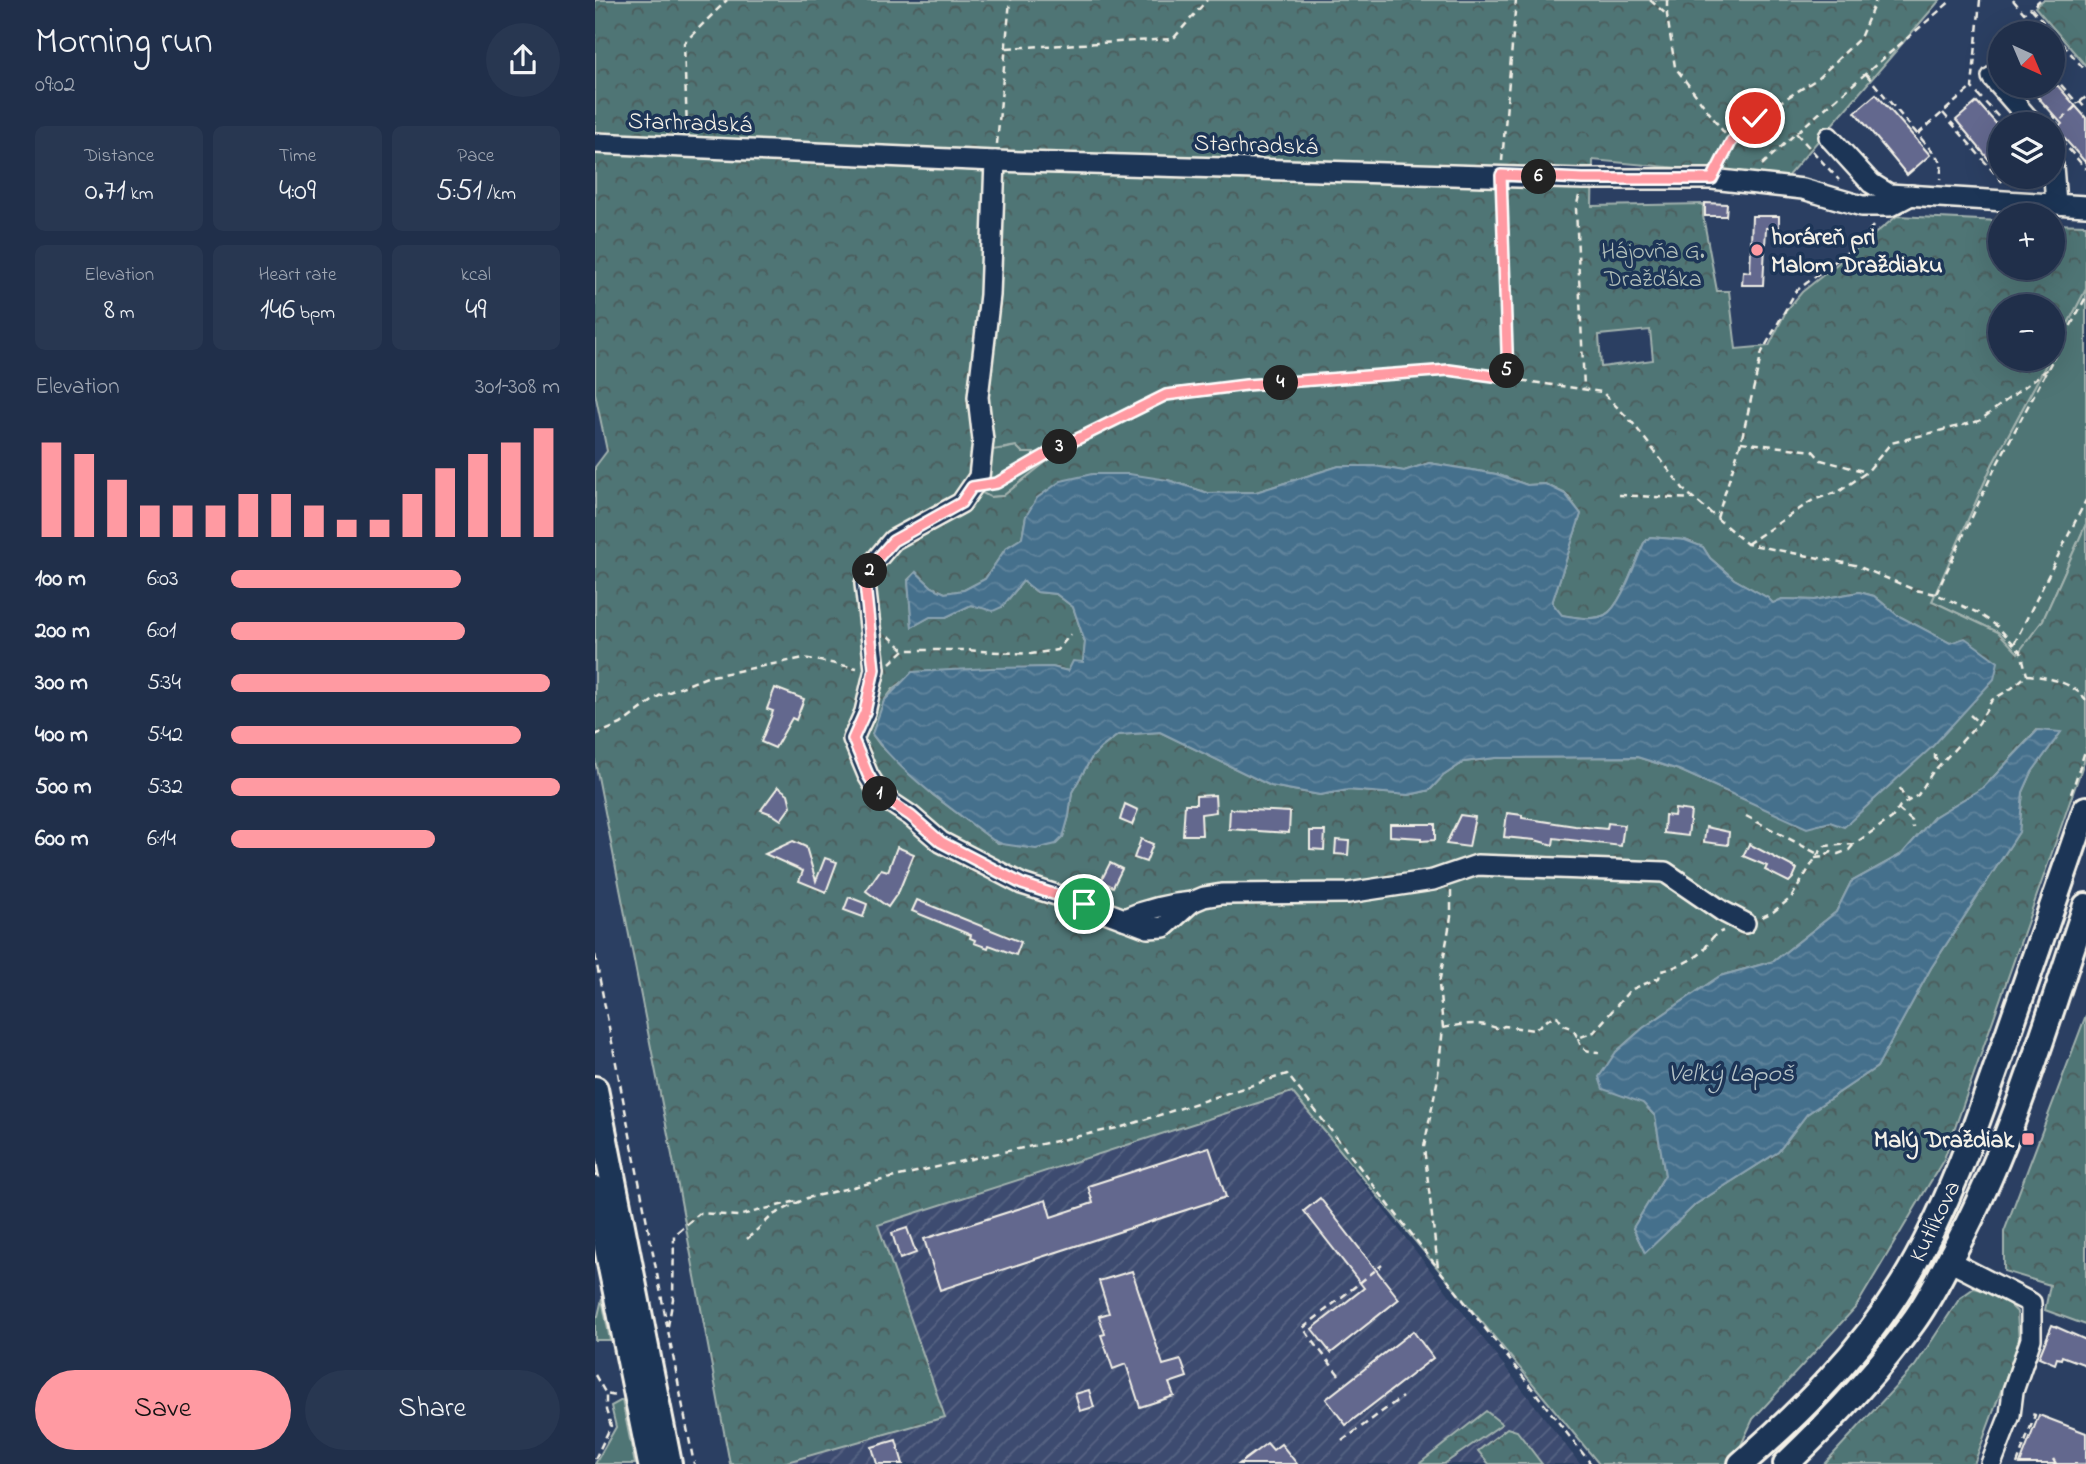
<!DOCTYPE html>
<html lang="en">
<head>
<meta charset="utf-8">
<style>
  :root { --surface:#202f4a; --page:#283751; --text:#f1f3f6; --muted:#a2a9b5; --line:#3d4a62; --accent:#ff9aa2 }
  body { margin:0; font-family:"Indie Flower",sans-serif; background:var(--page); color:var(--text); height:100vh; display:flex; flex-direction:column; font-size:26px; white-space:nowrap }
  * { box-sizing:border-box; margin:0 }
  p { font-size:23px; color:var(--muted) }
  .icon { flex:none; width:38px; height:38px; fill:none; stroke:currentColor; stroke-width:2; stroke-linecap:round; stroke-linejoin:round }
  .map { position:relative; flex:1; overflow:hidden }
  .side { display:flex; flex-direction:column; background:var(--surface); width:595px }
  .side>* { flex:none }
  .needle { width:46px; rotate:136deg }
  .controls { position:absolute; left:1393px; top:21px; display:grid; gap:14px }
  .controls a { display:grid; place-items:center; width:77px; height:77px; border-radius:50%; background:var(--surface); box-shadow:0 7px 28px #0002,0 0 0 2px var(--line); font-size:35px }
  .pin { position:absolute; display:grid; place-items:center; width:60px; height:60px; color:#fff; margin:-30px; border:4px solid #fff; border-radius:50%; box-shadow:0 2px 7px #0007 }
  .km { position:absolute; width:35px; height:35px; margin:-18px; border-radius:50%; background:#222; color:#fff; font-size:19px; line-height:35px; text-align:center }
  .round { display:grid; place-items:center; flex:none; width:74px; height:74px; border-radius:37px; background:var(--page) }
  .overview { display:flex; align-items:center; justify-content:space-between; height:119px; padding:0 35px }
  h1 { font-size:38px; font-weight:600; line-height:52px }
  .metrics { display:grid; grid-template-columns:repeat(3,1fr); gap:10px; height:119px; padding:7px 35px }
  .metrics div { display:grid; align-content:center; border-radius:10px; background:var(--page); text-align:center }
  .metrics b { font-size:30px; font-weight:600 }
  .metrics small { font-size:19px; font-weight:400 }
  .metrics p { font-size:19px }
  .chart { height:196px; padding:14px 35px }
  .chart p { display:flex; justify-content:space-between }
  .chart svg { width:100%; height:126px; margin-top:7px; stroke:var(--accent); stroke-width:6 }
  .action { display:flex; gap:14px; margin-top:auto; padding:14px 35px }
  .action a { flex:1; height:80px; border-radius:42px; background:var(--accent); color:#111; font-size:28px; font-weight:600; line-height:80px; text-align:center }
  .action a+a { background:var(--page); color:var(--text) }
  ul { padding:0 35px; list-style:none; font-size:23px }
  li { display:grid; grid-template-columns:112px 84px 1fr; align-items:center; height:52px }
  li i { height:18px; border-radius:9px; background:var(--accent) }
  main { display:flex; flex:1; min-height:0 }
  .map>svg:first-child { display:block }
</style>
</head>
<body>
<main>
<section class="side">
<div class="overview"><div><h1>Morning run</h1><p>09:02</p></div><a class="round"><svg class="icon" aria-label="share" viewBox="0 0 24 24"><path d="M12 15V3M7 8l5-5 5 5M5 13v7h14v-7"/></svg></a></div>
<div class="metrics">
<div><p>Distance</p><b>0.71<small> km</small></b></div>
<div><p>Time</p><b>4:09</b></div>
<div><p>Pace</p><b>5:51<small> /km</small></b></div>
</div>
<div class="metrics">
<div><p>Elevation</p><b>8<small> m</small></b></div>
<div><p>Heart rate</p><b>146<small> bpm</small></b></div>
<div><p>kcal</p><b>49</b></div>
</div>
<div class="chart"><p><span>Elevation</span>301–308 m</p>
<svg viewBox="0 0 160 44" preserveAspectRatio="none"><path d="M5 44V11M15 44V15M25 44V24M35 44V33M45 44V33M55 44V33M65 44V29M75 44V29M85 44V33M95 44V38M105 44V38M115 44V29M125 44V20M135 44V15M145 44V11M155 44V6"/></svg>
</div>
<ul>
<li><b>100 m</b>6:03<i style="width:70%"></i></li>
<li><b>200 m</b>6:01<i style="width:71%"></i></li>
<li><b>300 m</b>5:34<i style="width:97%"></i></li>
<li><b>400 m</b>5:42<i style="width:88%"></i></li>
<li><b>500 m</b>5:32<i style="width:100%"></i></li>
<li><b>600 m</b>6:14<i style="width:62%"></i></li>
</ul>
<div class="action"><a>Save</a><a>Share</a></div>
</section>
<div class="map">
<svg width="1491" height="1464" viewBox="0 0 1491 1464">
  <defs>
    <pattern id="industrial-furrows" width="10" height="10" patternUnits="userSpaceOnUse" patternTransform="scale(1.75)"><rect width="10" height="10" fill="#3c4b6f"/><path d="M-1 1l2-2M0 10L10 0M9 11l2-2" fill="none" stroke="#596584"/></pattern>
    <pattern id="forest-crowns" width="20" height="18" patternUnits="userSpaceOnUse" patternTransform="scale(1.75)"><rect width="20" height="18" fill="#4f7475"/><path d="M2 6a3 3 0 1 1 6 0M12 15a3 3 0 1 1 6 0" fill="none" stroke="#4c5c5b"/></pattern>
    <pattern id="water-waves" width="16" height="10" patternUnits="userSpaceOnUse" patternTransform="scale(1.75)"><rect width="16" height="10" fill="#456f8c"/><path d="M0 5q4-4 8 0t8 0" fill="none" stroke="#60849c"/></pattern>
  </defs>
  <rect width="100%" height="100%" fill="#2b3f62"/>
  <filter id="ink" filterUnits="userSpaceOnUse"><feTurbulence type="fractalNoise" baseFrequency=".0143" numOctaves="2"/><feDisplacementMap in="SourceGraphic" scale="14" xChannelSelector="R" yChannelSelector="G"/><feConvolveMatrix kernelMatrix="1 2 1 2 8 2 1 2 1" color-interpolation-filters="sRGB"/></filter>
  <g filter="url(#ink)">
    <path fill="url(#industrial-furrows)" d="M697,1091L985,1464H185L350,1417L283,1226Z"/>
    <g fill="#4f7475" stroke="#a2b2ae" stroke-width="2">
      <path d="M1491,289V524L1448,620L1423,654L1403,632L1337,601L1397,465L1454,359H1458V352Z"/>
      <path d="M389,445L409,449L421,446L428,453H445L452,461L408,496L395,497L385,492Z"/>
      <path d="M7,1299L15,1340H0V1317L3,1316Z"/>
      <path d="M27,1400L40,1464H0L21,1427L16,1406Z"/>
    </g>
    <g fill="url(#forest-crowns)" stroke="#a2b2ae" stroke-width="2" fill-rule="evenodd">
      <path d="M0,0H1345L1191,178L998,160L997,206L1108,204V216L1122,291H1134L1141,349L1174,346L1191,311L1207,292L1302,216L1405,221V268H1458V224L1491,225V289L1458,352V306H1405V359H1454L1397,465L1337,601L1403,632L1423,653L1448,620L1491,524V756L1349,1159L1261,1307L1158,1419L1141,1456L1131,1464H1004L697,1092L283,1225L350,1417L185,1464H135L85,1196L0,761V467L12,451L0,393ZM1055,330L1058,360L1006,367L1004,335ZM389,445L398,450L421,446L428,453H445L452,461L408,496L395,497L385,492ZM834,463L901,474L932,485L950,484L971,494L986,514L958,600V604L966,615C979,617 998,621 1010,615C1026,607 1041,560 1049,543L1055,537L1090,540L1108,547L1115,558L1139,579L1173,598L1178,604L1187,599L1220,600L1264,592L1279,596L1302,615L1355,643L1235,822L1212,827L1084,770L1042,757L900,758L869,762L848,776L835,790L814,795L753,790L725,795L676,786L565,732L523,735L506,748L497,757L477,792L474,816L468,837L461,844L403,843L398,840L338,795L285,745L277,734L289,701L298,689L321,672L457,667L473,671L488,662L490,643L478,607L461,594L442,592L428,581L407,607L376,605L351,617H335L317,627L313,580L321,572L337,587L350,593L369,590L390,579L411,548L427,538L431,516L573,480L613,493L661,492L744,466H779L809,471ZM1442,730L1465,733L1437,772L1428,792L1424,832L1336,968L1282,1067L1212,1114L1183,1152L1101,1204L1050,1252L1038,1228L1070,1175L1060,1116L1048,1103L1021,1052L1048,1028L1125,976L1179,961L1241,912L1256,882L1307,854L1339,817L1389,787Z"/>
      <path d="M1448,0H1491V66L1440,7Z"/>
      <path d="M1491,1015V1325L1450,1310L1455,1285L1409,1271V1232Z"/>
      <path d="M1379,1288L1404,1294L1422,1312L1424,1342L1379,1464H1229L1320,1366L1365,1298Z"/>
      <path d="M891,1411L907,1424L849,1464H824Z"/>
      <path d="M912,1428L922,1431L947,1464H894L883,1451Z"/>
    </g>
    <g fill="url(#water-waves)" stroke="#8ba3b1" stroke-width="2">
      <path d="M834,463L901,474L932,485L950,484L970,494L986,514L958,600V604L967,615C979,617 998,621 1010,615C1026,607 1041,560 1049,543L1055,537L1090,540L1108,547L1115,558L1139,579L1173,598L1178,603L1187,599L1220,600L1264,592L1279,596L1302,615L1355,643L1370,638L1403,662L1399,679L1337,747L1249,827L1235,822L1212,828L1084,770L1042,757L900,758L869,762L848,776L835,790L814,795L753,790L725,795L676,786L565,732L523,735L506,748L497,757L477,792L474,816L468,837L461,844L441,849L407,844L398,840C356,808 309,777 277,734L289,701L317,672L396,668L457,667L473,671L478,661L488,662L490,642L478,607L461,594L442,592L428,581L407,607L398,611L376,605L351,617H335L317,627L313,581L321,572L337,587L350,593L369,590L390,579L411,548L427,538L431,516L442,498L466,481L497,474H534L573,480L613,493L661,492L744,466H779L809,471Z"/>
      <path d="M1443,730L1466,732L1437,772L1428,792L1424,832L1336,968L1282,1067L1212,1114L1183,1152L1101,1204L1050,1253L1038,1228L1070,1175L1060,1116L1048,1103L1008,1089L1004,1077L1021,1052L1048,1028L1125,976L1179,961L1241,912L1256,882L1307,854L1339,817L1389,787Z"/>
    </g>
    <g fill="#64688e" stroke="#f4f1e8" stroke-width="2">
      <path d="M1433,86H1463L1491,118V163L1461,129L1467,124Z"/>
      <path d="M1281,94L1335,155L1312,175L1260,112Z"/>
      <path d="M1382,102L1405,128V173L1361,120Z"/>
      <path d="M1110,203L1132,204L1131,216H1110Z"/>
      <path d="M1157,216H1184V228H1171L1168,285H1147L1148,271L1155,272Z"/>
      <path d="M180,688L209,699L201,720L197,718L180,748L166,742L178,711L172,709Z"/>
      <path d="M183,787L193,794L196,806L186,820L177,814L166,810Z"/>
      <path d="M620,795L621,812L606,814L607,835H588L590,804H601V796Z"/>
      <path d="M530,804L543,810L537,825L525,820Z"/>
      <path d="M635,809L695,812L694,833L634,829Z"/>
      <path d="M1080,809L1096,811L1093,836L1069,833L1070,815L1079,816Z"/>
      <path d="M912,813L927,815V818L980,826L1012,829L1013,823L1029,825L1026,846L959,838L958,845L940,840L909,837Z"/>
      <path d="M865,815L880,817L874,847L851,844Z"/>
      <path d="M795,824H840V840L826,841V838L795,836Z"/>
      <path d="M1111,827L1134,832L1133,845L1109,842Z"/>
      <path d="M715,831H730L729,850L715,849Z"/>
      <path d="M546,839L558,844L551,862L539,858Z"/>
      <path d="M741,840L754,841L753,855L740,854Z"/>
      <path d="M198,841L211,847L221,881L230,858L242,862L231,892L204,881L208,871L170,854Z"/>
      <path d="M1154,844L1202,869L1198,878L1194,882L1170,870L1172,866L1148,856Z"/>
      <path d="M302,847L319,854L304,891L293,907L271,891L286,869L293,871Z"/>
      <path d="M515,863L527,869L518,887L506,881Z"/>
      <path d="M254,897L272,904L268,917L249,910Z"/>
      <path d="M322,900L426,942L421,955L394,945L393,948L379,943L380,940L375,938L376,935L317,911Z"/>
      <path d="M614,1147L631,1197L345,1290L329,1239L451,1200L456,1217L498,1203L493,1186Z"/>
      <path d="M725,1198L804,1299L736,1353L717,1329L769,1288L709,1211Z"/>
      <path d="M312,1228L321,1253L305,1259L297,1233Z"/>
      <path d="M537,1271L568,1365L586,1360L592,1377L574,1383L579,1396L545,1407L531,1364L518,1369L506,1335L510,1334L504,1316L514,1313L504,1281Z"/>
      <path d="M1457,1325L1491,1340V1365L1467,1356L1466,1359L1462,1358L1460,1364L1444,1357Z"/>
      <path d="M818,1331L838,1358L751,1425L731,1399Z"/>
      <path d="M494,1390L499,1407L485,1411L480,1394Z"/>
      <path d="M1444,1415L1491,1433V1464H1425Z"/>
      <path d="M301,1440L308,1464H282L277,1447Z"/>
      <path d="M672,1443L678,1450L686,1444L702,1464H644Z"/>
    </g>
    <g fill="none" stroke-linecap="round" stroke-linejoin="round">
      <defs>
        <g id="minor">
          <path d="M1397,77L1438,124"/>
          <path d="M1234,137L1276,183L1294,194L1491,206"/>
          <path d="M0,143L400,161L988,179H1117L1208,189L1267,206H1295L1316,195"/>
          <path d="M400,161L395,295L383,397L388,440L384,477L366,503L298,540L276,566L270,584L280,669L270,712L258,739L273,775L286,796L316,816L346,842L427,884L489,904L553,928L569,927L597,902L609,897L627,894L753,893L838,880L882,865L1070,872L1127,911L1150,923"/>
          <path d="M1458,166L1461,203"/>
          <path d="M529,919C552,909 572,904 597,902"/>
          <path d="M1354,1261L1436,1303V1339L1418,1391L1415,1415L1396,1464"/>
        </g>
        <g id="major">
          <path d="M0,1089L74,1464"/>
          <path d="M0,1189L56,1464"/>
          <path d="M1146,1464C1207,1411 1266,1352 1308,1283C1354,1207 1382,1123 1411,1040C1438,963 1464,886 1491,809"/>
          <path d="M1191,1464C1237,1420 1281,1374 1318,1322C1332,1303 1342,1283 1353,1262C1415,1151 1450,1026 1491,906"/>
        </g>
      </defs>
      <use href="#minor" stroke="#f4f1e8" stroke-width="24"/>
      <use href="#major" stroke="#f4f1e8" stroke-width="30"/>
      <g stroke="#f4f1e8" stroke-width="2.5" stroke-dasharray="7 5" stroke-linecap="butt">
        <path d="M1055,0L1072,15"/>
        <path d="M1072,0V15L1080,67L1136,142"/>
        <path d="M1385,0L1377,88L1410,124"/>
        <path d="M1418,0L1429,13L1436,8"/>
        <path d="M1445,0L1436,8L1491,71"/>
        <path d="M1440,33L1451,24"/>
        <path d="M412,48L578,39L612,0"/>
        <path d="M1271,74L1347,163L1345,179"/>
        <path d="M1458,76L1483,104"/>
        <path d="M1433,86L1464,122"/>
        <path d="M1485,102L1491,97"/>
        <path d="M1348,113L1409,184"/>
        <path d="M1458,128L1485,102L1491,109"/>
        <path d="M92,130L89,43L132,0"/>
        <path d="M1458,131L1491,169"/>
        <path d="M1201,133L1244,180"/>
        <path d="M1323,134L1376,88"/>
        <path d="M402,144L415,0"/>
        <path d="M907,161L921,0"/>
        <path d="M1125,163L1136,143L1160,118L1222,79L1265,38L1281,0"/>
        <path d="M1167,165L1201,133L1357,0"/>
        <path d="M906,195L913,377"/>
        <path d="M984,196L981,208L989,388"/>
        <path d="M1146,442L1218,451L1226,460L1272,472"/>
        <path d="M398,483L451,454L571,395L651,385L854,370L1007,392L1037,422L1090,491L1152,544L1260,565L1320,590L1341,594L1383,613L1402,626L1426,652L1432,675"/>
        <path d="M1024,495L1099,499"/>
        <path d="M1122,518L1146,442L1167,352L1201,291L1259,247L1281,223"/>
        <path d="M1152,544L1218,500L1245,491L1272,472L1296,443L1384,421L1453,369"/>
        <path d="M1341,594L1399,470L1491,297"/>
        <path d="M294,636L309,650"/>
        <path d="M1419,644L1491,500"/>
        <path d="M295,663L309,650H370L436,654L462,650L476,634"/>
        <path d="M1375,715L1384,723"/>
        <path d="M0,735L26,724L64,696L112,677L209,658L262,668"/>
        <path d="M1340,754V758L1346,764"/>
        <path d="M1305,788L1308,795L1313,800"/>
        <path d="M1476,794L1491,748"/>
        <path d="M1303,809L1317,821L1318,828"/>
        <path d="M1151,816L1223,854"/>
        <path d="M1220,858L1229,857L1236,852L1243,854L1254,850L1259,844"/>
        <path d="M856,891V917L844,984L848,1028L842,1083L829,1147L843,1268L996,1464"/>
        <path d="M1167,917L1178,912L1196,898L1223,854L1230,846L1259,844L1297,818L1305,806L1323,795L1337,773L1384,723L1397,700L1417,688L1432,675C1452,677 1478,682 1491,700"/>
        <path d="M0,955L99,1464"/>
        <path d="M848,1028C867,1024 885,1021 904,1029L909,1026L939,1030L958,1016H962L968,1025L977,1028L983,1038L999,1032L1035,990L1064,978L1066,971C1075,970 1103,958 1108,951C1115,942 1116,935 1128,931"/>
        <path d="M983,1038C986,1051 992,1051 1004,1052"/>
        <path d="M152,1239L178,1215L212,1198L380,1158L527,1127L692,1074L843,1268"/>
        <path d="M73,1326L78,1299L79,1235L105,1213L143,1216L205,1200"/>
        <path d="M0,1375L11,1394L21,1396"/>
        <path d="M744,1375L708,1328L787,1265"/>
        <path d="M747,1441L807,1397"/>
        <path d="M0,1459L16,1426L11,1410V1394"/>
        <path d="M1458,1459L1461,1464"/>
        <path d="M1422,1464L1440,1415L1433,1413"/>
      </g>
      <use href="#minor" stroke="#1d3557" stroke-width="19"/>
      <use href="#major" stroke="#1d3557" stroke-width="24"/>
    </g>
  </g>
  <g fill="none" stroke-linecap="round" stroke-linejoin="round" filter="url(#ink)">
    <defs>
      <path id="route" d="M489,904L427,884L346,842L316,816L286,796L273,775L258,739L270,712L279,669L270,584L276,566L298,541L366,503L377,487L402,483L452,454L571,395L651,385L854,370L913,378L906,175L988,179H1117L1136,142L1160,118"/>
    </defs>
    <use href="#route" stroke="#fff" stroke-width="14"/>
    <use href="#route" stroke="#ff9aa2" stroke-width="9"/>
  </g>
  <g fill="#ff9aa2" stroke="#1d3557" stroke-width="2.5">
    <circle cx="1162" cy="250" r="7"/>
    <rect x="1426" y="1132" width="14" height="14" rx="3.5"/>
  </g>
  <g text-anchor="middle" stroke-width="7" stroke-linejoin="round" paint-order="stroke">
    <g font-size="24" fill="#f4f1e8" stroke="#1d3557">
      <text transform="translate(95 122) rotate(2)" y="8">Starhradská</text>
      <text transform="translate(661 144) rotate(2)" y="8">Starhradská</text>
      <text transform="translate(1339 1221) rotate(-64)" y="8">Kutlíkova</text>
    </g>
    <g font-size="24" font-weight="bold" fill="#f4f1e8" stroke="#1d3557" text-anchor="start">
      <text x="1176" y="244">horáreň pri<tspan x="1176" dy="28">Malom Draždiaku</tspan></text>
      <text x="1419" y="1147" text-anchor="end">Malý Draždiak</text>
    </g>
    <g font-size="24" fill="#b2bfba" stroke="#1d3557">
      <text x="1058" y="258">Hájovňa G.<tspan x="1058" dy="28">Dražďáka</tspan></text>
    </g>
    <g font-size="26" font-style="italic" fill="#b7c4c8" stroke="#1d3557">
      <text x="1136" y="1081">Veľký Lapoš</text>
    </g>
  </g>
</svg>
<div class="controls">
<a><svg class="needle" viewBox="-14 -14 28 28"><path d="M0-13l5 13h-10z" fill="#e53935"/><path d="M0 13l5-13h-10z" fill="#a2a9b5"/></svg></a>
<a><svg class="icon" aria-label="layers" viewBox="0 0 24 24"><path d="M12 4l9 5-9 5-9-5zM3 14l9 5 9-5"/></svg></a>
<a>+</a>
<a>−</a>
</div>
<div class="pin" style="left:489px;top:904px;background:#1e9e55"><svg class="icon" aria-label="arrive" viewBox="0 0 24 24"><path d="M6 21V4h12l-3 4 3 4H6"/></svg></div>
<div class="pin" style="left:1160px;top:118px;background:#d93025"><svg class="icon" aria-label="check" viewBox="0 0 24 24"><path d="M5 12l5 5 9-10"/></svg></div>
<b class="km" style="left:285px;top:794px">1</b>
<b class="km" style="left:275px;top:571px">2</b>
<b class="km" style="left:465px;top:447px">3</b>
<b class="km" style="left:686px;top:383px">4</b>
<b class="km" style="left:912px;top:371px">5</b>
<b class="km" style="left:944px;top:177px">6</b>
</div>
</main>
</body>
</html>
